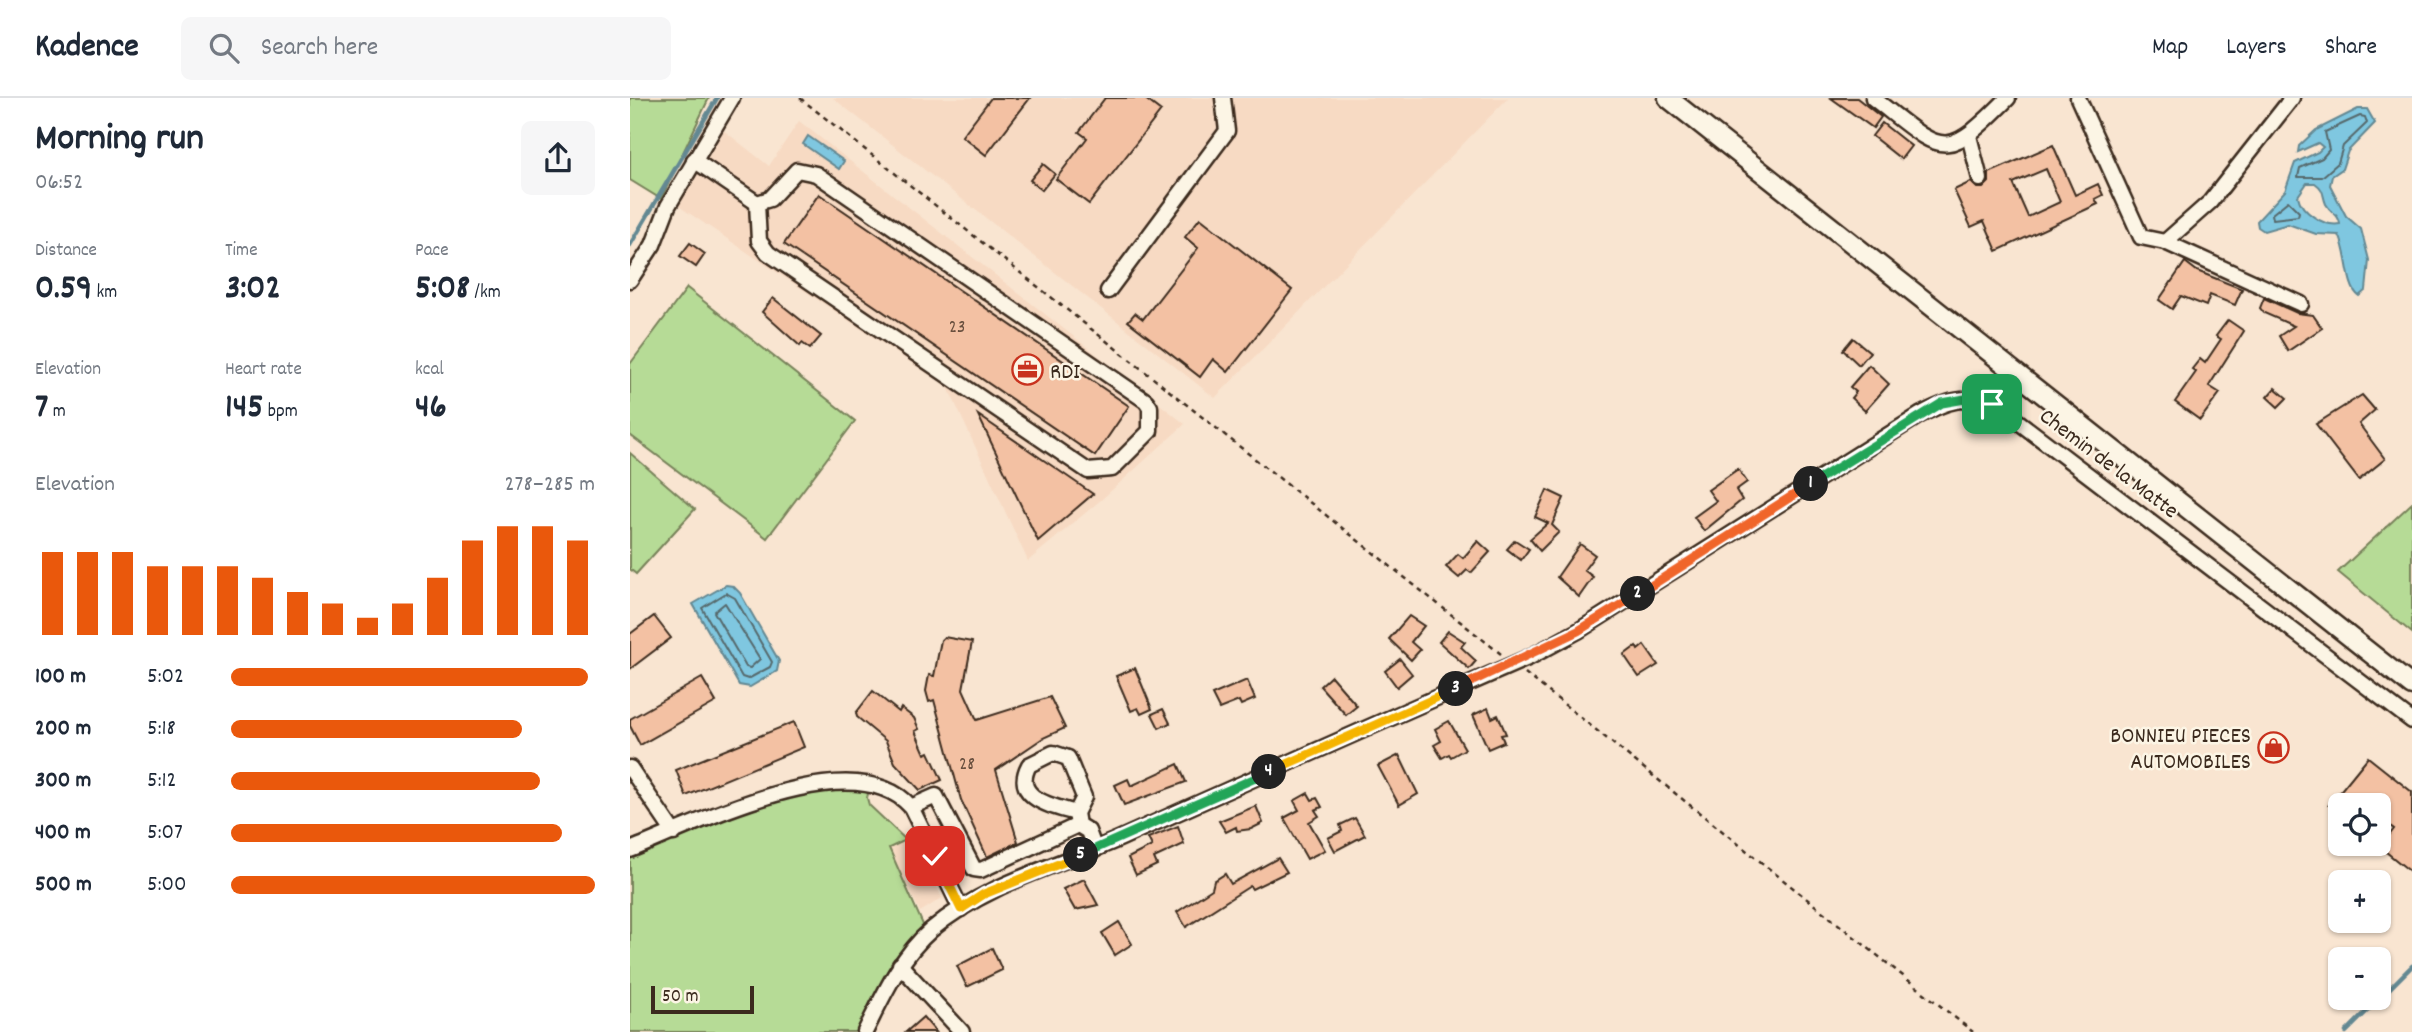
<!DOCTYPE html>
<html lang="en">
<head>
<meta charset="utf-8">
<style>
  :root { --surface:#fff; --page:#f6f6f7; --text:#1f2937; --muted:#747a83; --line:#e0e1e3; --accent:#ea580c }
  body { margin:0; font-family:Dekko,sans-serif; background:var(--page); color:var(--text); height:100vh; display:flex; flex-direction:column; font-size:26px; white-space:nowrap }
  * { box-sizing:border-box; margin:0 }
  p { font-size:23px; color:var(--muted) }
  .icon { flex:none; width:38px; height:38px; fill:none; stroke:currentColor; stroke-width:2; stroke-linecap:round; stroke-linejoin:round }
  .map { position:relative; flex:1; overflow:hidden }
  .panel { display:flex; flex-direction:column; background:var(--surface); width:630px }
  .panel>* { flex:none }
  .tools { position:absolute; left:1698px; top:695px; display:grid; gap:14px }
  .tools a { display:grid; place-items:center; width:63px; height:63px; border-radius:10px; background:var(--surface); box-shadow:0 2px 5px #0004; font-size:35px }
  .scale { position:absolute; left:21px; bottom:18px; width:103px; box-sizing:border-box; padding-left:7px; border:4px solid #3b2a1e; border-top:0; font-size:19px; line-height:24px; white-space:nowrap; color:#3b2a1e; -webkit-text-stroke:5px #fcf5e5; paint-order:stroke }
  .pin { position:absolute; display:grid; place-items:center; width:60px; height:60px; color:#fff; margin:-30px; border-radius:14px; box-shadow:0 4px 10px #0006 }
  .km { position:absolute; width:35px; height:35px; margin:-18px; border-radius:50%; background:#222; color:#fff; font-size:19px; line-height:35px; text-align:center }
  .round { display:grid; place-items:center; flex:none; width:74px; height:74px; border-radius:10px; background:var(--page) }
  .head { display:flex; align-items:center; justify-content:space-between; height:119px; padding:0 35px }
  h1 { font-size:38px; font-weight:700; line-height:52px }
  .figures { display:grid; grid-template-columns:repeat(3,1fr); gap:10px; height:119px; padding:7px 35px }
  .figures div { display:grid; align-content:center }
  .figures b { font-size:35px; font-weight:700 }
  .figures small { font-size:19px; font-weight:400 }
  .figures p { font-size:19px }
  .chart { height:196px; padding:14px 35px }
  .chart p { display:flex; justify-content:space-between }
  .chart svg { width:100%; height:126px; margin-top:7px; stroke:var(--accent); stroke-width:6 }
  ul { padding:0 35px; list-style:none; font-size:23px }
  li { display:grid; grid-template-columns:112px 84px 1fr; align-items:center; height:52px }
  li i { height:18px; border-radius:9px; background:var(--accent) }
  header { display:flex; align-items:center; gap:42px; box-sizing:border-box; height:98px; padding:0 35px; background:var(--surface); border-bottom:2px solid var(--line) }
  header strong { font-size:33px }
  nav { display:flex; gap:38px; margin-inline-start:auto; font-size:24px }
  .search { width:490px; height:63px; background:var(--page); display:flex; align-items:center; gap:18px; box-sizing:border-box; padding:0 24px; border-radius:10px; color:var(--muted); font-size:26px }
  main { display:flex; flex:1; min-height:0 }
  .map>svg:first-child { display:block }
</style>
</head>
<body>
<header>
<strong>Kadence</strong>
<div class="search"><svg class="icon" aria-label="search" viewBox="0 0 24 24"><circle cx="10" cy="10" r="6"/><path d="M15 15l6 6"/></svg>Search here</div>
<nav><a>Map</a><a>Layers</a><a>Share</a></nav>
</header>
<main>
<section class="panel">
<div class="head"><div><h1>Morning run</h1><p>06:52</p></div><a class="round"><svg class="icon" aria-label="share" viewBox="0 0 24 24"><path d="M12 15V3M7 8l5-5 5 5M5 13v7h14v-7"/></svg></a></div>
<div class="figures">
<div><p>Distance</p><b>0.59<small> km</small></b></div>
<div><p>Time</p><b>3:02</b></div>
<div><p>Pace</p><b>5:08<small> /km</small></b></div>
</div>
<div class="figures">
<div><p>Elevation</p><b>7<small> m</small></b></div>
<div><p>Heart rate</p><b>145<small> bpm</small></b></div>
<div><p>kcal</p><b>46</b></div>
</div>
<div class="chart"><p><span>Elevation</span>278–285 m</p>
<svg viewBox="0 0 160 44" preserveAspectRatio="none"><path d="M5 44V15M15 44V15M25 44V15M35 44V20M45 44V20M55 44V20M65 44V24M75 44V29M85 44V33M95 44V38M105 44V33M115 44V24M125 44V11M135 44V6M145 44V6M155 44V11"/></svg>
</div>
<ul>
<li><b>100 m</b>5:02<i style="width:98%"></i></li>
<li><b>200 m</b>5:18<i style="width:80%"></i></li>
<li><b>300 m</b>5:12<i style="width:85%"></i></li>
<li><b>400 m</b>5:07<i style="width:91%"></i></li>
<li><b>500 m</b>5:00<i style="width:100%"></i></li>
</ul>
</section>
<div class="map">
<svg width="1782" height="934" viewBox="0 0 1782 934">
  <rect width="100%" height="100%" fill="#f9e5d1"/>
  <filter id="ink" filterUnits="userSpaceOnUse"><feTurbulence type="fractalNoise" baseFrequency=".0143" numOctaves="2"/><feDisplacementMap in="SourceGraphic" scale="14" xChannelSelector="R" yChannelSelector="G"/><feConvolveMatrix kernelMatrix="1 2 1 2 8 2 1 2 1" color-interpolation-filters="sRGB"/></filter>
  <g filter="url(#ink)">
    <g fill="#f7dac3">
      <path d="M203,0H878L585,300Z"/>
      <path d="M169,23L555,326L472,401L398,463L315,283L307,277L304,280L47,107L92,31L139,68Z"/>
      <path d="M283,739L312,800L290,814L259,750Z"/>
    </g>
    <g fill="#b6db96" stroke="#78825a" stroke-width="2">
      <path d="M0,0H79L31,101L0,82Z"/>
      <path d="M57,190L225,323L137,440L0,337V266Z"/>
      <path d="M0,355L65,411L6,476L0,471Z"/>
      <path d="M1782,405V535L1708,474Z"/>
      <path d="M240,687L237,700L239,707L276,742L259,750L294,829L264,861L227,934H0V757L158,695Z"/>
    </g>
    <g fill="#7fc7e0" stroke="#648892" stroke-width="2" fill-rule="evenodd">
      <path d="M1728,11H1737L1745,25L1718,53L1712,71L1702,78L1700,87L1716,118L1731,131L1739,162L1736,192L1729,198C1716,189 1718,153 1709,137L1686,136L1658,126L1634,133L1628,129L1627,123L1655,93L1665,65L1688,54L1693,49L1688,45L1668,54L1669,48L1686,32ZM1677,85H1685C1695,92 1692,97 1696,106C1701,115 1709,116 1710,126C1694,129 1671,114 1668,98Z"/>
      <path d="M178,38L214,63L209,71L173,46Z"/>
      <path d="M96,487L103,488L110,495L149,563L147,573L120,589L109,587L63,506Z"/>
    </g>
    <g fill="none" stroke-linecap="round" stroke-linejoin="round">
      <g stroke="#56696c" stroke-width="2">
        <path d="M1730,18L1735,19L1737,25L1713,48L1708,65L1692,79H1668L1670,70L1692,60L1699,52L1695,34Z"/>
        <path d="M1658,103L1669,114L1668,118L1643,121L1642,116Z"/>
        <path d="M96,495L105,500L142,564L140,569L118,581L112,579L72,510Z"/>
        <path d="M95,505L130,561L120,570L116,569L84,514Z"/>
      </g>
      <g stroke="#648892" stroke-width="4.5">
        <path d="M0,147L87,0"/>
        <path d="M1716,934L1782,868"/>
      </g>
    </g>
    <g fill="#f3c1a3" stroke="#3b2a1e" stroke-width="2" fill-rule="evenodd">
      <path d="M361,0H400L356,57L332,38Z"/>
      <path d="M475,0H514L531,13L459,106L426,81L457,40L449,34Z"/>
      <path d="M1201,0H1227L1251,19L1243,30Z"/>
      <path d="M1252,25L1281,48L1271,61L1242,38Z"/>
      <path d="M1423,47L1445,97L1468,86L1473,97L1465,101L1468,106L1367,153L1354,123L1341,129L1324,92L1341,84L1347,90H1353L1359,84V75ZM1416,71L1430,104L1398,119L1383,85Z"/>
      <path d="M413,66L425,76L412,92L400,82Z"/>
      <path d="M189,96L499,308L465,358L154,146Z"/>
      <path d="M570,120L662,192L598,274L583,261L570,279L498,223L505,215L513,221L568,150L555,139Z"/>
      <path d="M60,145L75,156L66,169L50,158Z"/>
      <path d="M1555,164L1567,173L1612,191L1605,207L1580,197L1576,208L1551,198L1542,211L1529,202Z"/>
      <path d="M143,200L191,238L180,251L172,245L170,248L132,214Z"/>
      <path d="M1634,200L1667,215L1683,217L1692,230L1658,253L1649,238L1664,228L1634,215L1630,210Z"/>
      <path d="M1598,222L1614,233L1579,288L1590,295L1570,322L1545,304L1566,274L1562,271L1570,261L1575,265L1591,241L1586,238Z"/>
      <path d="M1223,240L1240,254L1229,267L1213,252Z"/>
      <path d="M1239,267L1259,286L1235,313L1221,300L1226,294L1220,289Z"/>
      <path d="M1645,290L1657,300L1648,309L1637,299Z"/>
      <path d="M1732,297L1745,312L1729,326L1755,361L1729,382L1686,326Z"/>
      <path d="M348,317L463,396L408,443Z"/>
      <path d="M1108,371L1117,384L1106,392L1112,402L1074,433L1064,419L1086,403L1078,392Z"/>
      <path d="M917,392L934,400L922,427L929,434L910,453L900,441L918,425L905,419Z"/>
      <path d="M885,442L899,451L891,462L877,451Z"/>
      <path d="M848,443L860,454L841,475L837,472L829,480L816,469L828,456L833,460Z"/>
      <path d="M950,446L965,457L954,472L963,479L949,499L927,479Z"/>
      <path d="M24,518L41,540L0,571V536Z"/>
      <path d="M779,518L794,528L781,544L790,552L781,562L759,541Z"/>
      <path d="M818,533L835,544L831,549L846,563L839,571L809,544Z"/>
      <path d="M314,539L342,544L333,591L347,622L420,599L435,630L413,640L366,672L388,744L357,759L331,702L304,602L299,604L296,593L299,577L304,578L311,542Z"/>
      <path d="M1014,547L1028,567L1009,579L994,557L1006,548L1008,552Z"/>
      <path d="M770,561L782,576L767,589L755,573Z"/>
      <path d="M505,570L522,611L511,616L508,610L501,613L486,578Z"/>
      <path d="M701,578L727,608L716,617L690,588Z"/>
      <path d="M72,580L86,604L10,647L0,628V621Z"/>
      <path d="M617,582L625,601L611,607L609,603L589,611L582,597Z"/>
      <path d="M243,593L269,614L271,610L284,620L289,631L285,633L295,656L299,654L312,682L290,692L265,665L256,643L227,619L226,615Z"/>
      <path d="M858,610L862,620L868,617L876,636L871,637L874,644L858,651L843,617Z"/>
      <path d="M533,611L540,625L529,630L522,616Z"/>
      <path d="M819,623L835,651L821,659L819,656L812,660L804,647L811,643L805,631Z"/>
      <path d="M164,624L174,649L56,698L46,672Z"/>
      <path d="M769,657L788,696L769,707L748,668Z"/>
      <path d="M1738,659L1782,694V775L1750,749L1764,731L1748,719V707H1699Z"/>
      <path d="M548,666L556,684L494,707L485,687L498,681L501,688Z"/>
      <path d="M678,695L682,702L687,700L692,709L685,712L689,718L679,724L695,752L677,761L654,720L669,712L664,703Z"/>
      <path d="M626,708L633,725L621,731L607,733L606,729L596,734L589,723Z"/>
      <path d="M725,720L735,737L705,753L698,740L712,733L710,727Z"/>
      <path d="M548,728L554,746L524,760L527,767L506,777L498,760L522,748L518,740Z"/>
      <path d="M648,760L657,774L622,791L620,788L556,829L547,814L582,791L584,783L595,776L601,786Z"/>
      <path d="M454,781L468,807L445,812L433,791Z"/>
      <path d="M489,824L502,846L485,857L472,835Z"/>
      <path d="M362,850L372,872L337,889L327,868Z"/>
      <path d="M293,919L306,934H276Z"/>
    </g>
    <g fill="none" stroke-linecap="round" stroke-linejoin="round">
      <defs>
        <g id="minor">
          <path d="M1243,0C1313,54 1312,67 1378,0"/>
          <path d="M1448,0L1511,139L1535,144L1671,206"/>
          <path d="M1339,38L1350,81"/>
          <path d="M64,62L127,105L140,101L167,72L186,76L516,303L520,309V333L482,371L458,373L138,155L129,143L127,105"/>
          <path d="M1535,144L1580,104L1662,0"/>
          <path d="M0,182L23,147L38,108L102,0"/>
          <path d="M478,193L597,33L593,0"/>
          <path d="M0,670L44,735"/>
          <path d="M281,709L306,698L344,771L351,772L448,727"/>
          <path d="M446,715C423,708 381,701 399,667L423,655L438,660L454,699L446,715L448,727L458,733L465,752"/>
          <path d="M0,752C67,726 224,644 281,709L331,811"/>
          <path d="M270,867L332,934"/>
          <path d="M235,934C253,898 270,859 301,832C355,786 427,768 491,740C627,679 763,618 900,559L948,533L1290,317C1332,295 1346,297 1386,322L1782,623"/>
        </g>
        <path id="major" d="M1038,0L1782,588"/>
      </defs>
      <use href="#minor" stroke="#3b2a1e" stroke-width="19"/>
      <use href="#major" stroke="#3b2a1e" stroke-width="23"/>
      <g stroke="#3b2a1e" stroke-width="2.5" stroke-dasharray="5 5" stroke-linecap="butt">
        <path d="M170,0L871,556"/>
        <path d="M895,575L1343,934"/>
      </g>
      <use href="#minor" stroke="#fcf5e5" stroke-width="14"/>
      <use href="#major" stroke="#fcf5e5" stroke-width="18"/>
    </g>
  </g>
  <g fill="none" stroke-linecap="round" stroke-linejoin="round" filter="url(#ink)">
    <defs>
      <path id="split-1" d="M1181,386L1312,305L1341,300L1362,306"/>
      <path id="split-2" d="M1008,496L1181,386"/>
      <path id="split-3" d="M826,591L948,533L1008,496"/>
      <path id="split-4" d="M639,674L826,591"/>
      <path id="split-5" d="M451,757L639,674"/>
      <path id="split-6" d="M305,758L331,811L354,796L451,757"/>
    </defs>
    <use href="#split-1" stroke="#fff" stroke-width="14"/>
    <use href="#split-2" stroke="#fff" stroke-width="14"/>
    <use href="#split-3" stroke="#fff" stroke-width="14"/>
    <use href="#split-4" stroke="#fff" stroke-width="14"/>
    <use href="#split-5" stroke="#fff" stroke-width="14"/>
    <use href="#split-6" stroke="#fff" stroke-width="14"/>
    <use href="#split-1" stroke="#22a559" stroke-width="9"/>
    <use href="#split-2" stroke="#f0652b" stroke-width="9"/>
    <use href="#split-3" stroke="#f0652b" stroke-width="9"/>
    <use href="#split-4" stroke="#f5b400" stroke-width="9"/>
    <use href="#split-5" stroke="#22a559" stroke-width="9"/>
    <use href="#split-6" stroke="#f5b400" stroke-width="9"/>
  </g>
  <defs>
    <symbol id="office-ring" viewBox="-11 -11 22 22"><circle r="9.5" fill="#fcf5e5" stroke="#c8321e" stroke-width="1.5"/><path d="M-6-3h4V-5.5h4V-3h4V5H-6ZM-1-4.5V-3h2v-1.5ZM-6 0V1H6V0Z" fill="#c8321e"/></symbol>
    <symbol id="shop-ring" viewBox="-11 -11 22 22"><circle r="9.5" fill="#fcf5e5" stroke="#c8321e" stroke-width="1.5"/><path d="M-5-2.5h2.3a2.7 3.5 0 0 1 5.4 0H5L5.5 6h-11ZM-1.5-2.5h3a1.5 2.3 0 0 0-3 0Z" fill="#c8321e"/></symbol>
  </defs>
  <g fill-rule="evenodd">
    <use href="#office-ring" x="380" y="254" width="35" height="35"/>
    <use href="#shop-ring" x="1626" y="632" width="35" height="35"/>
  </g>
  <g text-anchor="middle" stroke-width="5" stroke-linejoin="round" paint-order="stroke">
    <g font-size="19" fill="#69503f">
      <text x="327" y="234">23</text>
      <text x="337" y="671">28</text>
    </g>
    <g font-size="23" fill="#3b2a1e" stroke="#fcf5e5" text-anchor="start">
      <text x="420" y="280">RDI</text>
      <text x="1621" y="644" text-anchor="end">BONNIEU PIECES<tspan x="1621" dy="26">AUTOMOBILES</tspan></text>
    </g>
    <g font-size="23" fill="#3b2a1e" stroke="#fcf5e5">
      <text transform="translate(1480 364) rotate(37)" y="8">Chemin de la Matte</text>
    </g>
  </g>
</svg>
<div class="tools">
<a><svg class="icon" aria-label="locate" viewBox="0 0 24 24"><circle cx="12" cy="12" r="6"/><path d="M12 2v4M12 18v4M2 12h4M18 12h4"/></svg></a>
<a>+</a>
<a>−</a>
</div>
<div class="scale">50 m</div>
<div class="pin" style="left:1362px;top:306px;background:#1e9e55"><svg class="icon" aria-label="arrive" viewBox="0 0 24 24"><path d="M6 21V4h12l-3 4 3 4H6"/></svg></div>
<div class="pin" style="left:305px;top:758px;background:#d93025"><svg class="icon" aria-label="check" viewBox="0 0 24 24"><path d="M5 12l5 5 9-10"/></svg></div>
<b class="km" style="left:1181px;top:386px">1</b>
<b class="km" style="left:1008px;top:496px">2</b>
<b class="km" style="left:826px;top:591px">3</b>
<b class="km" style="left:639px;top:674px">4</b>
<b class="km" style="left:451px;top:757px">5</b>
</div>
</main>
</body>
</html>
